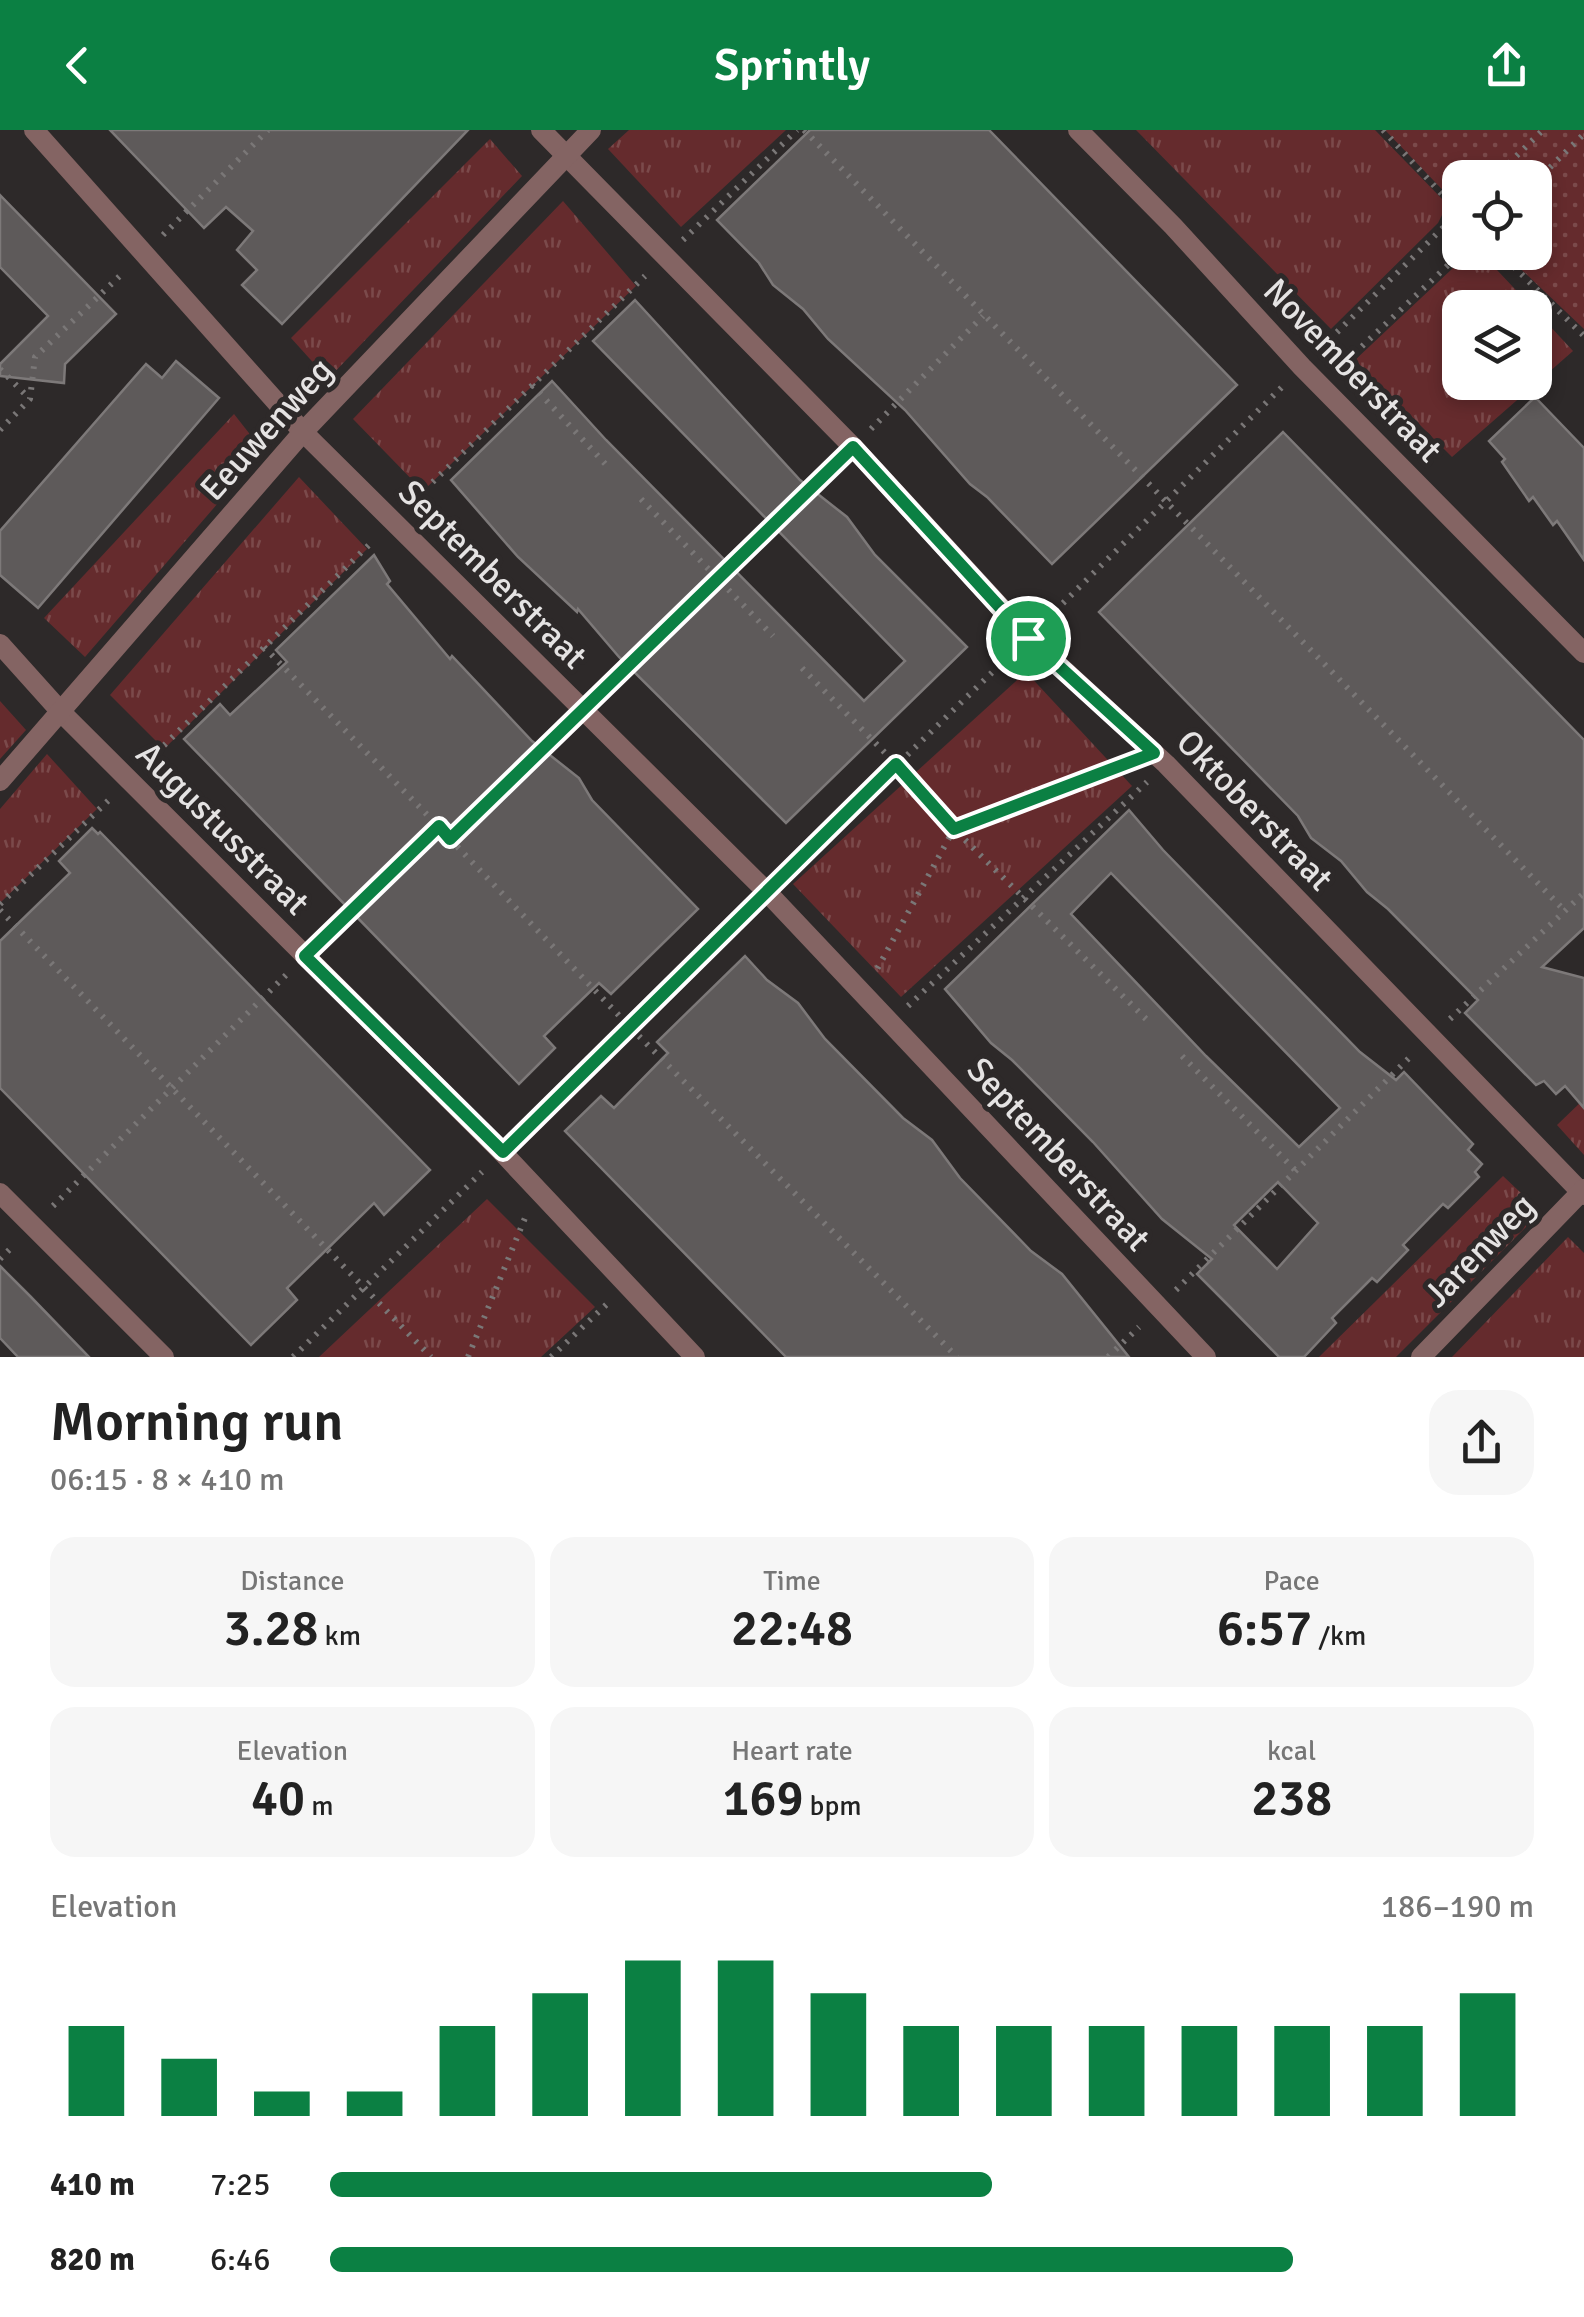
<!DOCTYPE html>
<html lang="en">
<head>
<meta charset="utf-8">
<style>
  :root { --surface:#fff; --page:#f6f6f6; --text:#222; --muted:#767676; --accent:#0b8043 }
  body { margin:0; font-family:Signika,sans-serif; background:var(--page); color:var(--text); height:100vh; display:flex; flex-direction:column; font-size:38px; white-space:nowrap }
  * { box-sizing:border-box; margin:0 }
  p { font-size:32px; color:var(--muted) }
  .icon { flex:none; width:55px; height:55px; fill:none; stroke:currentColor; stroke-width:2; stroke-linecap:round; stroke-linejoin:round }
  .map { position:relative; height:1227px; overflow:hidden }
  .drawer { display:flex; flex-direction:column; background:var(--surface); flex:1 }
  .drawer>* { flex:none }
  .buttons { position:absolute; left:1442px; top:30px; display:grid; gap:20px }
  .buttons a { display:grid; place-items:center; width:110px; height:110px; border-radius:20px; background:var(--surface); box-shadow:0 5px 15px #0003; font-size:50px }
  .pin { position:absolute; display:grid; place-items:center; width:85px; height:85px; color:#fff; margin:-42px; border:5px solid #fff; border-radius:50%; box-shadow:0 2px 10px #0007 }
  .round { display:grid; place-items:center; flex:none; width:105px; height:105px; border-radius:30px; background:var(--page) }
  .summary { display:flex; align-items:center; justify-content:space-between; height:170px; padding:0 50px }
  h1 { font-size:55px; font-weight:600; line-height:75px }
  .metrics { display:grid; grid-template-columns:repeat(3,1fr); gap:15px; height:170px; padding:10px 50px }
  .metrics div { display:grid; align-content:center; border-radius:25px; background:var(--page); text-align:center }
  .metrics b { font-size:50px; font-weight:600 }
  .metrics small { font-size:28px; font-weight:400 }
  .metrics p { font-size:28px }
  .chart { height:280px; padding:20px 50px }
  .chart p { display:flex; justify-content:space-between }
  .chart svg { width:100%; height:180px; margin-top:10px; stroke:var(--accent); stroke-width:6 }
  ul { padding:0 50px; list-style:none; font-size:32px }
  li { display:grid; grid-template-columns:160px 120px 1fr; align-items:center; height:75px }
  li i { height:25px; border-radius:12px; background:var(--accent) }
  header { display:flex; justify-content:space-between; align-items:center; height:130px; padding:0 50px; background:var(--accent); color:#fff; font-size:45px; font-weight:600 }
  .map>svg:first-child { display:block }
</style>
</head>
<body>
<header><svg class="icon" aria-label="back" viewBox="0 0 24 24"><path d="M15 5l-7 7 7 7"/></svg>Sprintly<svg class="icon" aria-label="share" viewBox="0 0 24 24"><path d="M12 15V3M7 8l5-5 5 5M5 13v7h14v-7"/></svg></header>
<div class="map">
<svg width="1584" height="1227" viewBox="0 0 1584 1227">
  <defs>
    <pattern id="grass-tufts" width="24" height="20" patternUnits="userSpaceOnUse" patternTransform="scale(2.5)"><rect width="24" height="20" fill="#652b2d"/><path d="M3 7l-1-3M5 7V3M7 7l1-3M15 17l-1-3M17 17v-4M19 17l1-3" fill="none" stroke="#7b4a4b"/></pattern>
    <pattern id="park-dots" width="8" height="8" patternUnits="userSpaceOnUse" patternTransform="scale(2.5)"><rect width="8" height="8" fill="#652b2d"/><path d="M2 2h.1M6 6h.1" fill="none" stroke="#7b4a4b" stroke-width="1.8" stroke-linecap="round"/></pattern>
  </defs>
  <rect width="100%" height="100%" fill="#2d2929"/>
  <g fill="url(#grass-tufts)">
    <path d="M629,0H786L681,97L608,19Z"/>
    <path d="M1136,0H1375L1443,70L1444,81L1438,93L1331,199Z"/>
    <path d="M490,9L522,46L328,249L291,208Z"/>
    <path d="M563,71L636,156L423,361L353,289Z"/>
    <path d="M1469,123H1481L1532,177L1460,178V252H1535V180L1573,221L1452,327L1355,230Z"/>
    <path d="M234,284L263,321L85,527L44,488Z"/>
    <path d="M299,347L367,419L164,619L110,565Z"/>
    <path d="M1026,542L1132,656L901,867L793,754Z"/>
    <path d="M0,571L26,600L0,629Z"/>
    <path d="M47,624L97,679L0,773V679Z"/>
    <path d="M1584,969V1025L1557,995Z"/>
    <path d="M1503,1046L1541,1082L1396,1227H1319Z"/>
    <path d="M487,1069L595,1177L541,1227H319Z"/>
    <path d="M1568,1107L1584,1123V1227H1452Z"/>
  </g>
  <path fill="url(#park-dots)" d="M1385,0H1584V199L1504,123L1535,122V48H1460V78Z"/>
  <g fill="#5e5a5a" stroke="#7d7979" stroke-width="2.5" fill-rule="evenodd">
    <path d="M110,0H468L282,194L242,155L257,140L237,120L253,101L226,77L204,98Z"/>
    <path d="M810,0H989L1237,255L1052,434L987,367L970,354L905,280L828,209L803,179L773,155L759,133L717,90Z"/>
    <path d="M0,65L116,184L65,234L64,253L0,246V234L48,186L0,137Z"/>
    <path d="M635,170L800,350L847,387L875,425L967,517L786,693L619,527L578,479L577,482L518,427L451,350L552,251L606,310L864,571L905,531L593,211Z"/>
    <path d="M176,231L219,268L38,478L0,445V401L146,234L162,248Z"/>
    <path d="M1535,267L1584,318V430L1557,391L1553,395L1533,367L1529,371L1502,332L1505,329L1489,311Z"/>
    <path d="M1283,302L1584,610V798L1542,837L1584,848V978L1565,956L1556,964L1544,951L1536,955L1465,883L1478,870L1388,779L1367,762L1341,731L1311,708L1298,686L1099,482Z"/>
    <path d="M374,425L390,451L387,454L450,529L452,526L532,611L579,648L592,670L698,779L611,864L599,853L544,906L555,918L519,954L184,609L220,574L230,585L287,532L276,520Z"/>
    <path d="M1129,680L1163,720L1360,922L1396,950L1404,942L1473,1014L1468,1020L1482,1034L1475,1042L1479,1047L1448,1078L1443,1074L1403,1115L1408,1120L1377,1152L1372,1148L1332,1188L1336,1193L1304,1227H1279L1229,1176L1197,1144L1212,1129L1162,1089L1093,1012L1012,930L991,913L945,859ZM1111,743L1340,978L1299,1017L1206,926L1071,784ZM1278,1052L1318,1093L1277,1139L1234,1095Z"/>
    <path d="M92,698L98,704L100,702L430,1040L384,1085L374,1073L321,1125L287,1158L297,1170L251,1215L0,958V811L70,743L59,731Z"/>
    <path d="M745,826L767,850L798,873L825,909L903,988L932,1010L960,1048L1031,1121L1062,1144L1129,1227H786L565,1001L601,966L614,978L668,923L657,912Z"/>
    <path d="M0,1136L30,1166L89,1227H18L0,1208Z"/>
  </g>
  <g fill="none" stroke-linecap="round" stroke-linejoin="round">
    <g stroke="#7a7777" stroke-width="6" stroke-dasharray="2.5 8" stroke-linecap="butt">
      <path d="M804,0L1565,781"/>
      <path d="M1383,0L1460,84"/>
      <path d="M1494,48L1543,0"/>
      <path d="M1535,52L1584,4"/>
      <path d="M163,105L268,0"/>
      <path d="M683,110L797,0"/>
      <path d="M1499,122L1584,206"/>
      <path d="M1322,217L1460,81"/>
      <path d="M1339,238L1462,122"/>
      <path d="M0,239L29,268"/>
      <path d="M532,255L610,339"/>
      <path d="M871,299L983,186"/>
      <path d="M0,300L30,269L35,227L125,141"/>
      <path d="M641,369L773,506"/>
      <path d="M410,374L645,146"/>
      <path d="M1048,488L1285,254"/>
      <path d="M264,517L439,697"/>
      <path d="M802,538L896,634L954,699L876,841"/>
      <path d="M603,561L834,336"/>
      <path d="M149,630L373,411"/>
      <path d="M1126,634L954,699L1146,889"/>
      <path d="M450,709L630,897L957,1227"/>
      <path d="M787,742L1011,524"/>
      <path d="M0,774L112,667"/>
      <path d="M0,780L431,1227"/>
      <path d="M323,808L439,697L450,709L565,598"/>
      <path d="M908,876L1147,652"/>
      <path d="M1450,889L1584,763"/>
      <path d="M1182,926L1296,1041"/>
      <path d="M520,1006L750,779"/>
      <path d="M53,1076L286,845"/>
      <path d="M0,1129L13,1116"/>
      <path d="M1176,1160L1412,925"/>
      <path d="M293,1227L482,1042"/>
      <path d="M468,1227L525,1088"/>
      <path d="M551,1227L608,1173"/>
      <path d="M1108,1227L1139,1197"/>
    </g>
    <g stroke="#846463" stroke-width="20">
      <path d="M34,0L303,302L767,762L1206,1227"/>
      <path d="M541,0L853,317L1028,507L1166,634L1584,1065"/>
      <path d="M1078,0L1173,96L1302,237L1584,523"/>
      <path d="M0,514L62,583L503,1023L695,1227"/>
      <path d="M0,651L303,302L591,0"/>
      <path d="M0,1063L164,1227"/>
      <path d="M1421,1227L1584,1059"/>
    </g>
  </g>
  <g fill="none" stroke-linecap="round" stroke-linejoin="round">
    <defs>
      <path id="route" d="M853,317L1028,508L1154,623L954,699L896,634L503,1022L305,826L439,696L450,709Z"/>
    </defs>
    <use href="#route" stroke="#fff" stroke-width="20"/>
    <use href="#route" stroke="#0b8043" stroke-width="12"/>
  </g>
  <g text-anchor="middle" stroke-width="10" stroke-linejoin="round" paint-order="stroke">
    <g font-size="35" fill="#e5e3e3" stroke="#2d2929">
      <text transform="translate(1353 240) rotate(46)" y="12">Novemberstraat</text>
      <text transform="translate(266 299) rotate(-48)" y="12">Eeuwenweg</text>
      <text transform="translate(493 444) rotate(45)" y="12">Septemberstraat</text>
      <text transform="translate(1255 680) rotate(46)" y="12">Oktoberstraat</text>
      <text transform="translate(223 698) rotate(45)" y="12">Augustusstraat</text>
      <text transform="translate(1059 1024) rotate(47)" y="12">Septemberstraat</text>
      <text transform="translate(1479 1120) rotate(-46)" y="12">Jarenweg</text>
    </g>
  </g>
</svg>
<div class="buttons">
<a><svg class="icon" aria-label="locate" viewBox="0 0 24 24"><circle cx="12" cy="12" r="6"/><path d="M12 2v4M12 18v4M2 12h4M18 12h4"/></svg></a>
<a><svg class="icon" aria-label="layers" viewBox="0 0 24 24"><path d="M12 4l9 5-9 5-9-5zM3 14l9 5 9-5"/></svg></a>
</div>
<div class="pin" style="left:1028px;top:508px;background:#1e9e55"><svg class="icon" aria-label="arrive" viewBox="0 0 24 24"><path d="M6 21V4h12l-3 4 3 4H6"/></svg></div>
</div>
<section class="drawer">
<div class="summary"><div><h1>Morning run</h1><p>06:15 · 8 × 410 m</p></div><a class="round"><svg class="icon" aria-label="share" viewBox="0 0 24 24"><path d="M12 15V3M7 8l5-5 5 5M5 13v7h14v-7"/></svg></a></div>
<div class="metrics">
<div><p>Distance</p><b>3.28<small> km</small></b></div>
<div><p>Time</p><b>22:48</b></div>
<div><p>Pace</p><b>6:57<small> /km</small></b></div>
</div>
<div class="metrics">
<div><p>Elevation</p><b>40<small> m</small></b></div>
<div><p>Heart rate</p><b>169<small> bpm</small></b></div>
<div><p>kcal</p><b>238</b></div>
</div>
<div class="chart"><p><span>Elevation</span>186–190 m</p>
<svg viewBox="0 0 160 44" preserveAspectRatio="none"><path d="M5 44V22M15 44V30M25 44V38M35 44V38M45 44V22M55 44V14M65 44V6M75 44V6M85 44V14M95 44V22M105 44V22M115 44V22M125 44V22M135 44V22M145 44V22M155 44V14"/></svg>
</div>
<ul>
<li><b>410 m</b>7:25<i style="width:55%"></i></li>
<li><b>820 m</b>6:46<i style="width:80%"></i></li>
</ul>
</section>
</body>
</html>
